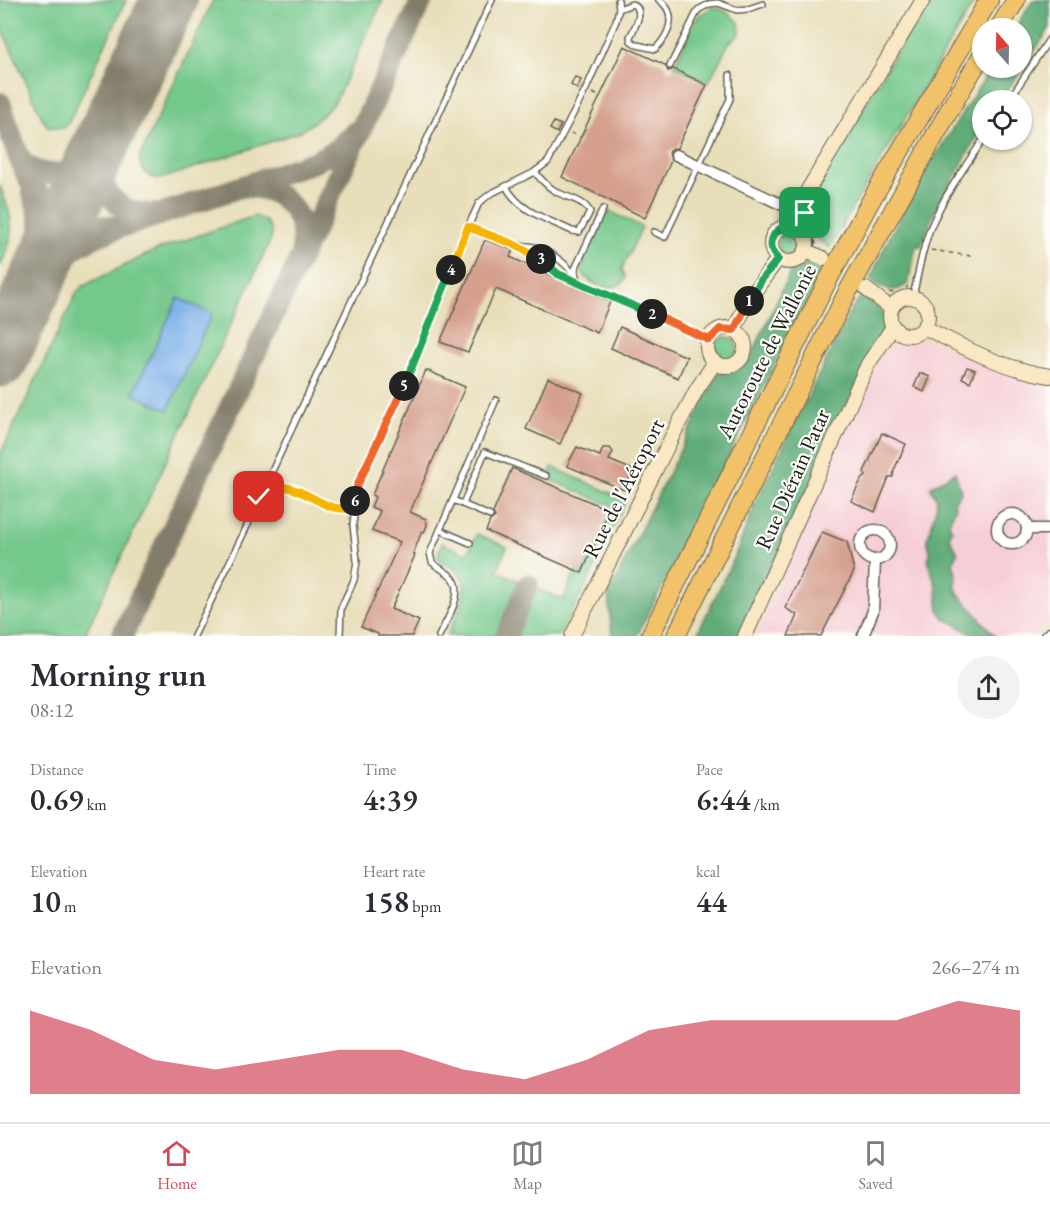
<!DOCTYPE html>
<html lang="en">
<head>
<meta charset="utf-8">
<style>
  :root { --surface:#fff; --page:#f2f2f3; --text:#2b2b33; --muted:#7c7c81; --line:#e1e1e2; --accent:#d1495b }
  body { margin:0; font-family:"EB Garamond",serif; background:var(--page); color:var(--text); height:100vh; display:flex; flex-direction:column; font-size:22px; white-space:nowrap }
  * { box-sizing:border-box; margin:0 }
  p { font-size:20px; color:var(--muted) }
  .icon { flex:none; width:33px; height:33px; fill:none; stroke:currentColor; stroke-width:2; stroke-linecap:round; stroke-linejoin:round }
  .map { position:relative; height:636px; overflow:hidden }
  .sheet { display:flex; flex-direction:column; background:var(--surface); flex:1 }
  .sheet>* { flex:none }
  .needle { width:39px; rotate:340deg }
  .controls { position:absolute; left:972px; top:18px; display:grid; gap:12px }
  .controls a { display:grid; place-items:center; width:60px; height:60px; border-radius:50%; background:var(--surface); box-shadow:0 2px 4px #0004; font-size:30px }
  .pin { position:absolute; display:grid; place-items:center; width:51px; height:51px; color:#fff; margin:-26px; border-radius:12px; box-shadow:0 3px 9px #0006 }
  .km { position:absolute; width:30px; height:30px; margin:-15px; border-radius:50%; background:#222; color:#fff; font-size:16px; line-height:30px; text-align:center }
  .round { display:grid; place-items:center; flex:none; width:63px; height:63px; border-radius:32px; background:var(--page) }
  .headline { display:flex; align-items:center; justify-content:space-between; height:102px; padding:0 30px }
  h1 { font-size:33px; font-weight:600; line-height:45px }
  .figures { display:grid; grid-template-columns:repeat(3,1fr); gap:9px; height:102px; padding:6px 30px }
  .figures div { display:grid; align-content:center }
  .figures b { font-size:30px; font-weight:600 }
  .figures small { font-size:16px; font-weight:400 }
  .figures p { font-size:16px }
  .chart { height:168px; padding:12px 30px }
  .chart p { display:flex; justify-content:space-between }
  .chart svg { width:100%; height:108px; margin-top:6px; fill:var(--accent); opacity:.7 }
  .tabs { display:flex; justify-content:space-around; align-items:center; height:84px; border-top:2px solid var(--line); background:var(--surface); font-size:16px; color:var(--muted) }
  .tabs a { display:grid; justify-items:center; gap:3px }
  .tabs .current { color:var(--accent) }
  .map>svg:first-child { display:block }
</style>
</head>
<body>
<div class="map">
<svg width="1050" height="636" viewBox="0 0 1050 636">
  <rect width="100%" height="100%" fill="#fdfcf7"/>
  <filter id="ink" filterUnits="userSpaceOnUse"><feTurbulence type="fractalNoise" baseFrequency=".0167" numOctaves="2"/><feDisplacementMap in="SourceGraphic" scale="12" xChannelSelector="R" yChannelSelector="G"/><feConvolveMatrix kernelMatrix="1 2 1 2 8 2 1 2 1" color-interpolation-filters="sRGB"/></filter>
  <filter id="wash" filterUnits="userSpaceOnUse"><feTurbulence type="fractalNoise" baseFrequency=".008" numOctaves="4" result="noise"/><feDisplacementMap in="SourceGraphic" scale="24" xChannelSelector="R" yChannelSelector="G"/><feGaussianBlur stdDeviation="1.35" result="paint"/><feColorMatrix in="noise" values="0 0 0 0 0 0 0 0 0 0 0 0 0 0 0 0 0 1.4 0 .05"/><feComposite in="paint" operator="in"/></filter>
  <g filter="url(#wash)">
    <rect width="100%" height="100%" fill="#e8deb9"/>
    <path fill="#f6cfd6" d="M925,339L940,344L991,367L1050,383V622L1032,636H756L875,360L897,342Z"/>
    <g fill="#74c88c" stroke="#487254" stroke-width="1.5">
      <path d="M0,0H126L68,124L63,128L49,127L44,122L0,25Z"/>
      <path d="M213,0H383L336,100C326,114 314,123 299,132L161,179C147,178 142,172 139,158Z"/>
      <path d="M927,0H975L829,248C812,236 807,219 810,199Z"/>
      <path d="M713,7L725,11L739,22L740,34L729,43L708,83L674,66L698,16Z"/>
      <path d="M0,185C13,221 17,232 0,267Z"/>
      <path d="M607,210L642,227L622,269L626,278C617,295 588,286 582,272L584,262L582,260Z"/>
      <path d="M254,216C266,219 271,224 272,237L84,636H0V455L77,292L83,286L154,251Z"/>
      <circle cx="789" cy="244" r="11"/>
      <circle cx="726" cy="348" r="11"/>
      <path d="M552,467L626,500L591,576L559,636H447C453,620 474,589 459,573C455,568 445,564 439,560L438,553L442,543L467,554L477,534L507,547L497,571L563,600L576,570L583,573L613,506L548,479Z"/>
    </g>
    <g fill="#5fac78" stroke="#3e644a" stroke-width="1.5">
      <path d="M1033,0H1050V28L1001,100H982V128L933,215L921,246H916L908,284C893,295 884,290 870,280C901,205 948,136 991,68H1022V28H1015Z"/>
      <path d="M814,260L822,272L637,636H612L608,595L719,372L735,371L750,359L791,270Z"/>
      <path d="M862,295L884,313V328L740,636H696L734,558L758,497L850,312Z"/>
      <path d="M955,472L961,492L954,502L956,507L949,523L952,530L949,537L958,553L953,563L957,577L955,585L958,593L995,636C984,636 975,636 966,631C958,626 953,621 944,619L939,610L936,586L928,561L930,552L927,538C931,531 931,526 933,519C937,503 940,502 930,487Z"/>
    </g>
    <path fill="#7db1ea" stroke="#4c6683" stroke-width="1.5" d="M178,298L212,314L168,410L133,394Z"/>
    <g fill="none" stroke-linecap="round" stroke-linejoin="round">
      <g stroke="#827d6a" stroke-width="22">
        <path d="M0,103C25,173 34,233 126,226L314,162L336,150L355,132"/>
        <path d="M98,150C99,190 113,215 156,214"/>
        <path d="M21,161C45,183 78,175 98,150"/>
        <path d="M245,187C282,186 307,214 302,250"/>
        <path d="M32,190C42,218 46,246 39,275"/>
        <path d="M24,308C51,262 65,247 116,229"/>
        <path d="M122,636L422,0"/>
        <path d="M506,636L528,585"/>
      </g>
      <path stroke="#827d6a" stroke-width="57" d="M0,359L169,0"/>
    </g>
    <g id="blocks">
      <g fill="#d6a08e">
        <path d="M624,46L665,65L668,71L674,69L707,85L677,148L672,149L669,152L671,161L645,218L562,177Z"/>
        <path d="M575,77L581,80L577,89L571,85Z"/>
        <path d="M554,122L561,125L557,133L550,129Z"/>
        <path d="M485,240L513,250L510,257L610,302L597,333L496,289L468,352L440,342Z"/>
        <path d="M620,327L687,357L678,378L611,348Z"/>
        <path d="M967,367L975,370L970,382L962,378Z"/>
        <path d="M426,370L465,387L410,512L426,519L427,525L424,533L422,531L413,554L415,555L391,609L419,621L412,636H378V634L361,627L400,542L372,531L380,511L371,507L375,497L372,495Z"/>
        <path d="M920,373L930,377L924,392L914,387Z"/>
        <path d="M548,378L583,393L560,444L526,429Z"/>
        <path d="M882,433L906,444L894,470L893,477H889L875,512L851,501L861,480L866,476L864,472Z"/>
        <path d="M577,447L600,456L603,448H610L613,452L609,460L633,470L624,490L567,466Z"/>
        <path d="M512,468L609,510L582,573L486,531L490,521L495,517L493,513Z"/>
        <path d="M822,532L847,542L854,571L821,636H788L797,615L785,608Z"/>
      </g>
    </g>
  </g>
  <g filter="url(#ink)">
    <use href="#blocks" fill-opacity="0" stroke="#636053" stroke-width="1.5"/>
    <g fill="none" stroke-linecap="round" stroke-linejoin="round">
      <defs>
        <g id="lane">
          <path d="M619,9L632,4C646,10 635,26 630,37L631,41L637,45L655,49C670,35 678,13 659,0"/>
          <path d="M670,66L698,10L709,4L718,3L737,10L748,9L763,4"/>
          <path d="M1009,100L1050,38"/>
          <path d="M506,186C518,211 549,220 572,231L579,232L590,212C584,200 568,198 557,192C548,187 541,180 535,172"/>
          <path d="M468,227C501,239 533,250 558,274L709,340"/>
          <path d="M654,232L665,237L668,230L730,99V75"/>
          <path d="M520,246C541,244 563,259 575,276"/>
          <path d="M581,284L576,277L575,269L603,209"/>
          <path d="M913,297C918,274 922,250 930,229C943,197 964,168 983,140"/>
          <path d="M259,499L492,0"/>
          <path d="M453,500L490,516"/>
          <path d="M463,504L485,452L546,476"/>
          <path d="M440,530L470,543"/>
          <path d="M194,636L263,493C288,475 310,501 334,507C340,509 347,509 353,509"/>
          <path d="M340,636L341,608L354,580L357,561L353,525L357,486L412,368L468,227L479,203L490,194L533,173L548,162L586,89L616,21L619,9L618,0"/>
          <path d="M439,636C446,621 466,591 452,577C446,571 438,568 432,562L430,553L496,400"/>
        </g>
        <g id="street">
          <path d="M676,155L791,209"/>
          <circle cx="1012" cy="529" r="15"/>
          <path d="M1027,529H1050"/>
          <circle cx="875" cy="545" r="15"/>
          <path d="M863,636L873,611L875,560"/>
          <path d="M1046,636L1050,633"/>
        </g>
        <g id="secondary">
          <circle cx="789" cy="244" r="18"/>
          <path d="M794,226L803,198L923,0"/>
          <path d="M806,251L823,258"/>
          <path d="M866,289L891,308"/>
          <circle cx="909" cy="316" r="19"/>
          <path d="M924,327C964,348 1004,369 1050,376"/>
          <circle cx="726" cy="347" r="19"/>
          <path d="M734,330C745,304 761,281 778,259"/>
          <path d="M572,636L679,423L697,389L715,362"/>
          <path d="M745,636L868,364L893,327"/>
        </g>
        <g id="highway">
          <path d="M999,28L1016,0"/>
          <path d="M650,636L827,282L870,202L989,0"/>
          <path d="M676,636L847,293L951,107L982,55"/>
        </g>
      </defs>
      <use href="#lane" stroke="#636053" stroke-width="8"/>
      <use href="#street" stroke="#636053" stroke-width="13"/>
      <use href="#secondary" stroke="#636053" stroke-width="16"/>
      <use href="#highway" stroke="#636053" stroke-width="20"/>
      <g stroke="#636053" stroke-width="1.5" stroke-dasharray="4.5 4.5" stroke-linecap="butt">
        <path d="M593,93L600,97"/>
        <path d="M571,133L580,137"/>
        <path d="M808,223L816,244"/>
        <path d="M931,250L971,256"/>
        <path d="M889,292C896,294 903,292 908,286"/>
      </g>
      <use href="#lane" stroke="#fff" stroke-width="5"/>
      <use href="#street" stroke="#fff" stroke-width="10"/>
      <use href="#secondary" stroke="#fae7c3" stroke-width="14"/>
      <use href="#highway" stroke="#f2c26a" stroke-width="18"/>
    </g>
  </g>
  <g fill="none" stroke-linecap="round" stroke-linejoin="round" filter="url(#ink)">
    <defs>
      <path id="split-1" d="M749,301L762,279L778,259C764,244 774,225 794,226L799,211L805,213"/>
      <path id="split-2" d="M652,314L709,340L720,329L734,330L749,301"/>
      <path id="split-3" d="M541,259L558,274L652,314"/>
      <path id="split-4" d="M451,270L468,227L513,244L541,259"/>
      <path id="split-5" d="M404,386L451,270"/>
      <path id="split-6" d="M355,501L357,486L404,386"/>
      <path id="split-7" d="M259,497C280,473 307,497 329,506C337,509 345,509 353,509L355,501"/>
    </defs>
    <use href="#split-1" stroke="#fff" stroke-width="12"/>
    <use href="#split-2" stroke="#fff" stroke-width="12"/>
    <use href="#split-3" stroke="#fff" stroke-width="12"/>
    <use href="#split-4" stroke="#fff" stroke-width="12"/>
    <use href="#split-5" stroke="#fff" stroke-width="12"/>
    <use href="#split-6" stroke="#fff" stroke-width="12"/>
    <use href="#split-7" stroke="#fff" stroke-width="12"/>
    <use href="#split-1" stroke="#22a559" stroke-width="8"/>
    <use href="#split-2" stroke="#f0652b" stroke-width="8"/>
    <use href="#split-3" stroke="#22a559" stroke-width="8"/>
    <use href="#split-4" stroke="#f5b400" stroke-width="8"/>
    <use href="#split-5" stroke="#22a559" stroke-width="8"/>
    <use href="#split-6" stroke="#f0652b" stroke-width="8"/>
    <use href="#split-7" stroke="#f5b400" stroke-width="8"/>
  </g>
  <g text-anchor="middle" stroke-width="4.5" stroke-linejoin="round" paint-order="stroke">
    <g font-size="22" fill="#1c1c1c" stroke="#fdfcf7">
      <text transform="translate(766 351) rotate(-63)" y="8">Autoroute de Wallonie</text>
      <text transform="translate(792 479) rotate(-66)" y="8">Rue Diérain Patar</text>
      <text transform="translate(623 488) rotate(-63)" y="8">Rue de l'Aéroport</text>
    </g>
  </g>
</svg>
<div class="controls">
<a><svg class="needle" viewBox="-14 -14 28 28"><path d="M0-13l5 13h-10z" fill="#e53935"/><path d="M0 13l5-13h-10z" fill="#7c7c81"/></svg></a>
<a><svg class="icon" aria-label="locate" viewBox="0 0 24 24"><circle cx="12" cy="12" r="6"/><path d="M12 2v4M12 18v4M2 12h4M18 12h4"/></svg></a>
</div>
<div class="pin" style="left:805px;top:213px;background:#1e9e55"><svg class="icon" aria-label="arrive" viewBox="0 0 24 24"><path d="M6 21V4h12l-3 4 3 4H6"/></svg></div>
<div class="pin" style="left:259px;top:497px;background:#d93025"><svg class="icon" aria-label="check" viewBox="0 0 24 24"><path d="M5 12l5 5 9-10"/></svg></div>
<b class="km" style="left:749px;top:301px">1</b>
<b class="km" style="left:652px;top:314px">2</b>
<b class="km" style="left:541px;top:259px">3</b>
<b class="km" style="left:451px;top:270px">4</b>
<b class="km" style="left:404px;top:386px">5</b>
<b class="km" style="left:355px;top:501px">6</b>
</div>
<section class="sheet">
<div class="headline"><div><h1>Morning run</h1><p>08:12</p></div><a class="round"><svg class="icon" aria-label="share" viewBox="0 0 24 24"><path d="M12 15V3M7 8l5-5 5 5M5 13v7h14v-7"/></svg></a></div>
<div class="figures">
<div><p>Distance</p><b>0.69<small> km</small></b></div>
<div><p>Time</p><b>4:39</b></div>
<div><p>Pace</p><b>6:44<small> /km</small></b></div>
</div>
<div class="figures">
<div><p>Elevation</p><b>10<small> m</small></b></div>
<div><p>Heart rate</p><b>158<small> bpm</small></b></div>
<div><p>kcal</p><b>44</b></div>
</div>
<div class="chart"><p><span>Elevation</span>266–274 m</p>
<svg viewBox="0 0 160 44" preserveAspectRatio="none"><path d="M0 44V10L10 18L20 30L30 34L40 30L50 26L60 26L70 34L80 38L90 30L100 18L110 14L120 14L130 14L140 14L150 6L160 10V44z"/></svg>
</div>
</section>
<nav class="tabs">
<a class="current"><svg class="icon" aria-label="home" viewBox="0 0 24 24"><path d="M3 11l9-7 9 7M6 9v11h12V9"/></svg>Home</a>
<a><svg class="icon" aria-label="map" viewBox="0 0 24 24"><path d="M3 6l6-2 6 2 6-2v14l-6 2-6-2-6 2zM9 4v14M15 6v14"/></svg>Map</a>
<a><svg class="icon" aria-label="saved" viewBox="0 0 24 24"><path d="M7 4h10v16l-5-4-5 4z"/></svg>Saved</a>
</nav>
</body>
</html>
